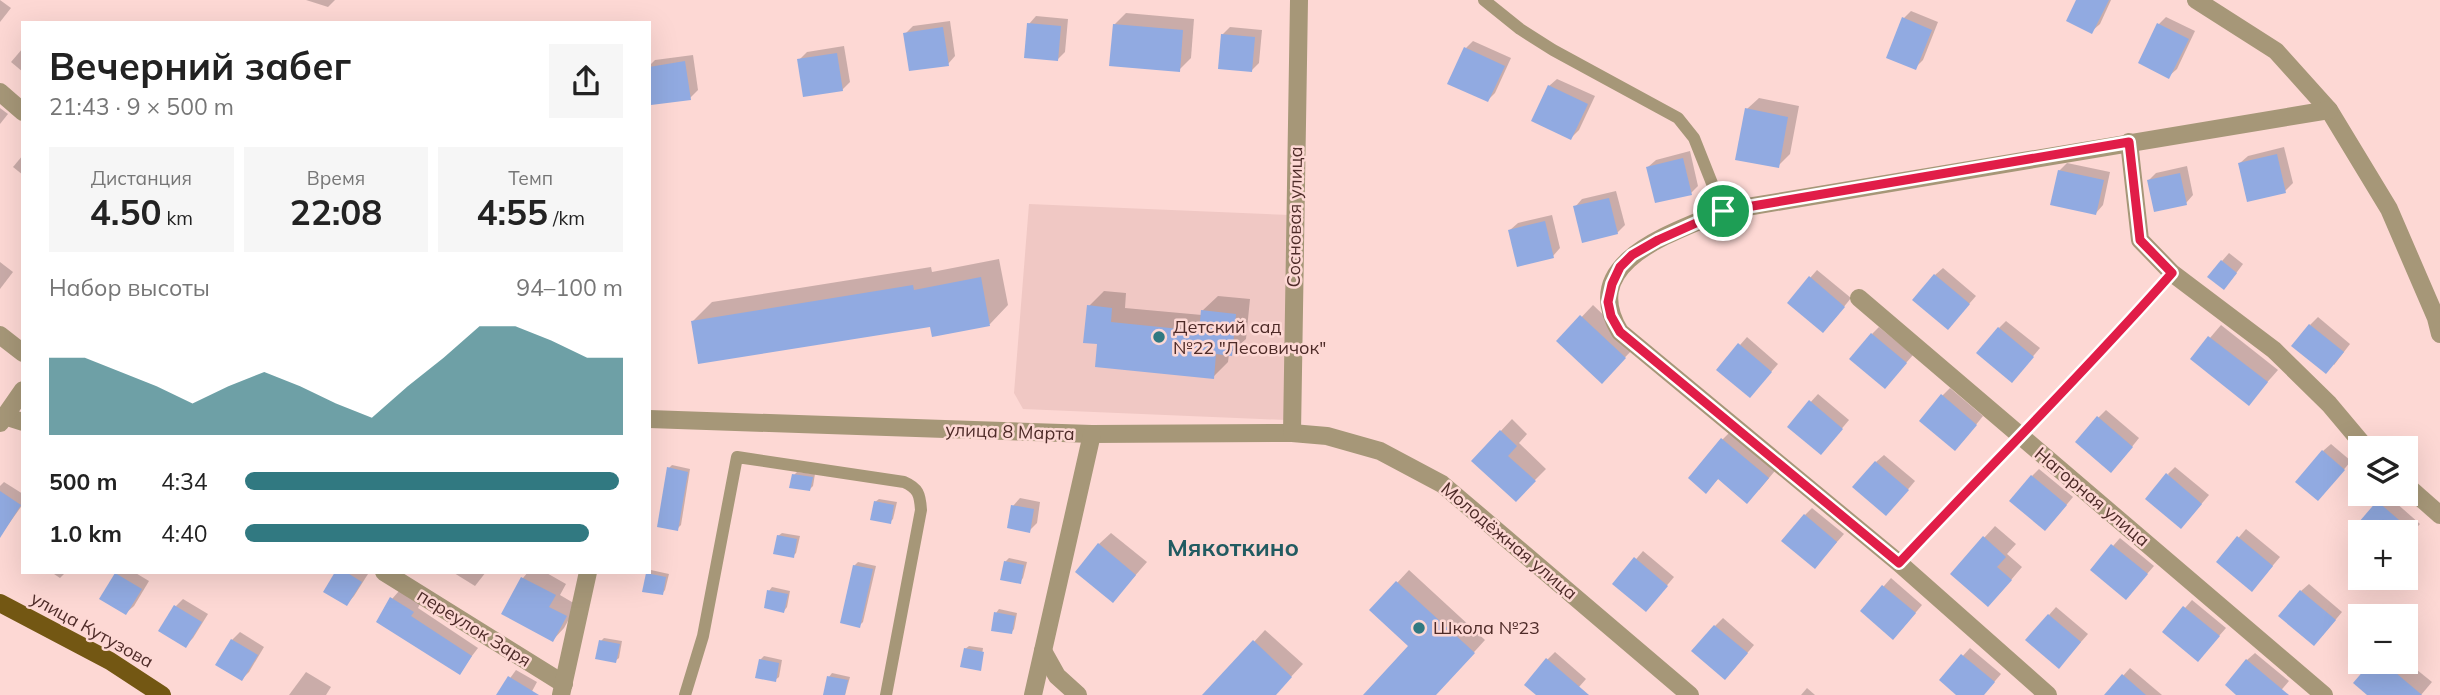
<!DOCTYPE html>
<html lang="ru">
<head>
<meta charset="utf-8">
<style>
  :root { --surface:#fff; --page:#f6f6f6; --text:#222; --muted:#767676; --accent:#317981 }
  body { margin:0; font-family:Mulish,sans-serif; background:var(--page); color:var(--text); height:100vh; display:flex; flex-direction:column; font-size:26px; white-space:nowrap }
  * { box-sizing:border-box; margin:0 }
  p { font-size:23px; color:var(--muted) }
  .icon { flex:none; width:38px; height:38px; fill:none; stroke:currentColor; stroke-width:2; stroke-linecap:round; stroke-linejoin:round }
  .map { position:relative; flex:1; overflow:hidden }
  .sheet { position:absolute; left:21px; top:21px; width:630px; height:553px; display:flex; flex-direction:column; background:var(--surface); border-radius:0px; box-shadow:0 7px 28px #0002 }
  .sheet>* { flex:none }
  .tools { position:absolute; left:2348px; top:436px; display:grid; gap:14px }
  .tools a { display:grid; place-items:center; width:70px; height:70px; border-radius:0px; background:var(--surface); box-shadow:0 7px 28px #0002; font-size:35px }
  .pin { position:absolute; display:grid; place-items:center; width:60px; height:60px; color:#fff; margin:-30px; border:4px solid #fff; border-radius:50%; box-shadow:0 2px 7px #0007 }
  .round { display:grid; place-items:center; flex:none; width:74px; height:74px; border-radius:0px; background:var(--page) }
  .overview { display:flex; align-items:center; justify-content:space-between; height:119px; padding:0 28px }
  h1 { font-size:38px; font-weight:700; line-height:52px }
  .stats { display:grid; grid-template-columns:repeat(3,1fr); gap:10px; height:119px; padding:7px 28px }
  .stats div { display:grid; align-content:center; border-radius:0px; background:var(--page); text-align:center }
  .stats b { font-size:35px; font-weight:700 }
  .stats small { font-size:19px; font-weight:400 }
  .stats p { font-size:19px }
  .chart { height:196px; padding:14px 28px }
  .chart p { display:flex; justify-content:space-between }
  .chart svg { width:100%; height:126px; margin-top:7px; fill:var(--accent); opacity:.7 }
  ul { padding:0 28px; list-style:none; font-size:23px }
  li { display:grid; grid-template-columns:112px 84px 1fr; align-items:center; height:52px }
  li i { height:18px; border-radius:9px; background:var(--accent) }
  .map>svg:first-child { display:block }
</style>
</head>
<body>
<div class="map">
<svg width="2440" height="695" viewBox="0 0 2440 695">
  <rect width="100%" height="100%" fill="#fdd8d4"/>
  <path fill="#f0c8c4" d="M1029,204L1290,215L1286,420L1023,409L1014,393Z"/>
  <g fill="#0003">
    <path d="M0,0L11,8L0,22Z"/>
    <path d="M306,0H335L328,7Z"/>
    <path d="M2078,0H2111L2100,24L2092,31Z"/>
    <path d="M1911,11L1938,22L1923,60L1915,68L1904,18Z"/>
    <path d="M1126,13L1194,19L1191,58L1179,70L1114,25Z"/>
    <path d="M1036,16L1068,19L1065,52L1058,59L1029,24Z"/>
    <path d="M2166,17L2195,31L2177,69L2169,76L2159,24Z"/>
    <path d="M950,21L955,56L948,64L905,34L913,26Z"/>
    <path d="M1230,27L1262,30L1259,63L1251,71L1222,35Z"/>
    <path d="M1473,41L1511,58L1495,93L1488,100L1466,48Z"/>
    <path d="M844,46L850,82L842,90L799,60L807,52Z"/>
    <path d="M23,48V72L11,62Z"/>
    <path d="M693,55L698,90L690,98L653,103L649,66L655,60Z"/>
    <path d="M1557,79L1595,96L1579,130L1571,138L1549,86Z"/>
    <path d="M1759,98L1799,106L1790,154L1778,166L1747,109Z"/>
    <path d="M0,108L8,114L0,124Z"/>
    <path d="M2284,147L2293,183L2285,191L2240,163L2248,156Z"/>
    <path d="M1690,151L1698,186L1691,193L1648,167L1656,160Z"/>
    <path d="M23,155V175L13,167Z"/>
    <path d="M2067,163L2110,172L2103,205L2096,213L2059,171Z"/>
    <path d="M2187,166L2193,195L2186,203L2149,180L2156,173Z"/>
    <path d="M1616,191L1625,225L1617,233L1575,207L1582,199Z"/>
    <path d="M1552,215L1560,248L1553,256L1510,230L1518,223Z"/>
    <path d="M2229,253L2243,264L2231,280L2222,261Z"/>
    <path d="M999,259L1008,305L990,324L693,321L712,302L931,267L932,272Z"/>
    <path d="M0,262L13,272L0,289Z"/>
    <path d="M1943,268L1976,296L1955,320L1935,275Z"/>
    <path d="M1817,270L1851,298L1831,323L1810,278Z"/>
    <path d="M1104,291L1126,293L1125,308L1202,315V311L1218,296L1250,299L1246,339L1229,354L1228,362L1213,377L1099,342L1089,306Z"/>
    <path d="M1593,305L1636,346L1602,381L1559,341Z"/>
    <path d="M2318,317L2350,344L2334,365L2310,325Z"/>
    <path d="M2006,321L2040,348L2019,373L1999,328Z"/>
    <path d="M2221,325L2278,370L2249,403L2192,359Z"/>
    <path d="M1879,327L1913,355L1892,379L1872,334Z"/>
    <path d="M1747,337L1778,364L1757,388L1740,345Z"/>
    <path d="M1950,388L1983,416L1963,441L1942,396Z"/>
    <path d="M1818,394L1849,420L1828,445L1789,426Z"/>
    <path d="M2106,410L2139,438L2119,463L2098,418Z"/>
    <path d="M1512,419L1527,434L1519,443L1546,469L1515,500L1473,461Z"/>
    <path d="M1734,428L1779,466L1759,490L1719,478L1706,491L1722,440Z"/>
    <path d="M2331,444L2351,461L2325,492L2323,451Z"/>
    <path d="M1884,455L1915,481L1894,506L1876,462Z"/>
    <path d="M672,465L690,469L681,525L677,529L669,468Z"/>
    <path d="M2175,467L2209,495L2188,520L2168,474Z"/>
    <path d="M2039,469L2073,497L2053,521L2032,476Z"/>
    <path d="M797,472L815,474L813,486L809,490L794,475Z"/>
    <path d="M4,482L23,494V504L0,536V486Z"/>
    <path d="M2386,494L2420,524L2406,539V532H2373L2361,522Z"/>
    <path d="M1020,498L1040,502L1037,523L1029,531L1013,506Z"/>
    <path d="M879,499L897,502L893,519L890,522L875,502Z"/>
    <path d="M1812,508L1844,534L1822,559L1805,515Z"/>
    <path d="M1995,526L2016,544L2007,554L2022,567L2000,593L1984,538Z"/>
    <path d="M2246,529L2280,557L2259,582L2218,562Z"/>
    <path d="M782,533L800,536L796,553L793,556L778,536Z"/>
    <path d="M1111,533L1147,562L1113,601L1099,544Z"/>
    <path d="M2120,538L2154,566L2133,590L2092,570Z"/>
    <path d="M1643,551L1674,577L1653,602L1615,584Z"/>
    <path d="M1009,558L1027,562L1023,578L1020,582L1005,562Z"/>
    <path d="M858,562L876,566L863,622L859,626L854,566Z"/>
    <path d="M651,570L669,574L665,590L662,594L647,573Z"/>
    <path d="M1409,570L1485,640L1435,695H1366L1411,646L1372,610Z"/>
    <path d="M51,572H66L60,578Z"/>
    <path d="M118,572H134L149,581L134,606L126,613L102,598Z"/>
    <path d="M337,572L368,574L354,596L347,604Z"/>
    <path d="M486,572L475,586L454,573V572Z"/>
    <path d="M528,572H545L566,584L560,595L577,605L564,628L553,640L503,613L523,578Z"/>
    <path d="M1891,578L1922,605L1901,630L1862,611Z"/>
    <path d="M2309,584L2342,612L2322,636L2301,591Z"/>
    <path d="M772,587L790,591L787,607L784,611L769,591Z"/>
    <path d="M399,591L420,604L418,608L478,648L459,673L392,599Z"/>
    <path d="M183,599L208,614L193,638L185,646L176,606Z"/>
    <path d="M2192,600L2226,628L2205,652L2164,632Z"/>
    <path d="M2056,607L2088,634L2066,659L2049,615Z"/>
    <path d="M999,609L1017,613L1014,629L1011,633L996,613Z"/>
    <path d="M1723,618L1754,645L1733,670L1715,626Z"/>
    <path d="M1265,630L1303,664L1274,695H1205Z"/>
    <path d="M240,632L264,647L249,672L242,679L217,664L232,640Z"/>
    <path d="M604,638L622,641L619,658L615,661L601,641Z"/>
    <path d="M969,646L983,648L980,669L965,649Z"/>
    <path d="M1970,648L2001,674L1983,695H1959L1941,680Z"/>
    <path d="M1555,652L1586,679L1572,695H1538L1547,660Z"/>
    <path d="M2255,653L2289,681L2277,695H2239L2247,660Z"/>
    <path d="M764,656L782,660L779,677L775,680L760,660Z"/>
    <path d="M2406,661L2432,682L2421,695H2369L2355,683L2373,662Z"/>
    <path d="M2130,668L2162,695H2106Z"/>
    <path d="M516,670L537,682L530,695H498Z"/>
    <path d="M306,672L331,687L326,695H289Z"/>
    <path d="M832,673L850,677L845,695H833L829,677Z"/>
    <path d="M1807,688L1815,695H1801Z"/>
  </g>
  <g fill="#91aae1">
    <path d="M2076,0H2109L2092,34L2066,21Z"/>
    <path d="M1902,17L1932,30L1916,70L1886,58Z"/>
    <path d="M1027,23L1061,26L1058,61L1024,58Z"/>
    <path d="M2157,23L2189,39L2169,79L2138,63Z"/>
    <path d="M1113,24L1183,30L1180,72L1109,66Z"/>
    <path d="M943,27L949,66L909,71L903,33Z"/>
    <path d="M1221,34L1255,37L1252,72L1218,69Z"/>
    <path d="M1464,47L1505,66L1488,102L1447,84Z"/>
    <path d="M837,53L843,91L803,97L797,59Z"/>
    <path d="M685,61L691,100L651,105L649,67Z"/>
    <path d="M1548,85L1588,104L1571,140L1531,121Z"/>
    <path d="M1745,108L1788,117L1779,168L1735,160Z"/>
    <path d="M2277,154L2286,193L2247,202L2238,163Z"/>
    <path d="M1683,158L1692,195L1655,203L1646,167Z"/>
    <path d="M2058,170L2104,180L2096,215L2050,205Z"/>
    <path d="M2180,173L2187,205L2154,212L2147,180Z"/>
    <path d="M1609,198L1618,234L1582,243L1573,206Z"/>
    <path d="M1545,221L1554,258L1517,267L1508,230Z"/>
    <path d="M2221,260L2237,273L2224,290L2207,277Z"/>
    <path d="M1934,274L1970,304L1948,330L1912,300Z"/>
    <path d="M1809,276L1845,307L1823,333L1787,303Z"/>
    <path d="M981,277L990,326L932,337L930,327L698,364L691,321L913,285L914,290Z"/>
    <path d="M1087,305L1112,308L1111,322L1199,331L1201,310L1236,314L1232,356L1216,354L1214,379L1095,367L1097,344L1083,343Z"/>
    <path d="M1580,315L1626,358L1602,384L1556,341Z"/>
    <path d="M2309,324L2344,352L2326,374L2291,346Z"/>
    <path d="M1998,327L2034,357L2012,383L1976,353Z"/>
    <path d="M1871,333L1907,363L1885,389L1849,359Z"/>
    <path d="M2208,336L2268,382L2249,406L2190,359Z"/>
    <path d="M1738,343L1772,372L1750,398L1716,370Z"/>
    <path d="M1941,394L1977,425L1955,451L1919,421Z"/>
    <path d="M1809,400L1843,429L1821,455L1787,427Z"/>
    <path d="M2097,416L2133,447L2111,473L2075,442Z"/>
    <path d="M1500,430L1517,446L1508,456L1536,481L1516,502L1471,461Z"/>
    <path d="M1721,438L1769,478L1747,504L1718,479L1706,494L1688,478Z"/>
    <path d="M2322,450L2345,470L2318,501L2295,482Z"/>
    <path d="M1875,461L1909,490L1886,516L1852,487Z"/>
    <path d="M667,467L688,472L678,531L657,527Z"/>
    <path d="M2166,473L2202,504L2181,529L2145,499Z"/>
    <path d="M792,474L813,477L810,491L789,488Z"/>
    <path d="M2031,475L2067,505L2045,531L2009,501Z"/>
    <path d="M0,491L21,505L0,538Z"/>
    <path d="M874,501L894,505L891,524L870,520Z"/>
    <path d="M2377,501L2413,532H2370L2359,522Z"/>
    <path d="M1011,505L1034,509L1030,533L1007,528Z"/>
    <path d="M1804,514L1837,542L1815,569L1781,541Z"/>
    <path d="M777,535L797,539L794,558L773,554Z"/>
    <path d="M1983,536L2006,557L1997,567L2012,580L1988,607L1950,574Z"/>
    <path d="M2237,536L2273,566L2252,592L2216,562Z"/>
    <path d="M1098,543L1136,575L1113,603L1075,572Z"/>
    <path d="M2111,544L2148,574L2126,600L2090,570Z"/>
    <path d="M1634,557L1668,586L1646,612L1612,584Z"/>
    <path d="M1004,561L1024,565L1021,584L1000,580Z"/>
    <path d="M853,565L873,569L860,628L840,623Z"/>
    <path d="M335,572H346L362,582L347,606L323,592Z"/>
    <path d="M115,573L142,589L126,615L99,599Z"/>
    <path d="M646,573L666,577L663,595L642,592Z"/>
    <path d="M521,577L556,595L549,607L567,616L553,642L501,614Z"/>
    <path d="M1396,581L1475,653L1436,695H1363L1408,646L1369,610Z"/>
    <path d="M1882,585L1916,613L1893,640L1860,611Z"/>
    <path d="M767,590L788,594L784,613L764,608Z"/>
    <path d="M2300,590L2336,620L2314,646L2278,616Z"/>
    <path d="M390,597L414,612L411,616L472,656L460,675L376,622Z"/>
    <path d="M174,605L202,622L186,648L158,631Z"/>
    <path d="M2183,606L2220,636L2198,662L2162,632Z"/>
    <path d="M994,612L1015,616L1012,634L991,631Z"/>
    <path d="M2048,614L2081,642L2059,669L2025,640Z"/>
    <path d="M1714,625L1748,653L1725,680L1691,651Z"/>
    <path d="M231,639L258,655L242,681L215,665Z"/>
    <path d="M599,640L620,644L616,663L595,659Z"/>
    <path d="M1253,640L1292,677L1276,695H1202Z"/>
    <path d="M964,648L984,652L981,671L960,667Z"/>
    <path d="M1961,654L1995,682L1984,695H1956L1939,680Z"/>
    <path d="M1546,658L1589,695H1536L1524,685Z"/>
    <path d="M759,659L779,663L776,682L755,678Z"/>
    <path d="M2246,659L2289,695H2236L2225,685Z"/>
    <path d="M2371,662H2383L2422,695H2367L2353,683Z"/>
    <path d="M2122,674L2146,695H2104Z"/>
    <path d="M508,676L539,695H496Z"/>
    <path d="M827,676L848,680L845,695H823Z"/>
  </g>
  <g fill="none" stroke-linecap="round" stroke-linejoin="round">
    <g stroke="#a69778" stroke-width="12">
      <path d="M1484,0L1520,29L1553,50L1678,118L1694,138L1723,211"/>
      <path d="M1899,563C1990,466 2084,373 2172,273"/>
      <path d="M685,695L703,636L737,457L904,482C918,488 920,494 921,510L886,695"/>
    </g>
    <g stroke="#a69778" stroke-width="18">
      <path d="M2196,0L2276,51L2329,110L2389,209L2436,318L2440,334"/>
      <path d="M0,92L23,112"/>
      <path d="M2129,142L2140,240L2172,273L2274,350L2329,404L2366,448"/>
      <path d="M1859,298L2324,695"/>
      <path d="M0,335L23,353"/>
      <path d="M4,416L23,422"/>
      <path d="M649,419L1092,434L1292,433L1327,436L1380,451L1442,484L1690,695"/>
      <path d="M0,423L23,390"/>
      <path d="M1292,433L1299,0"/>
      <path d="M2406,485L2440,515"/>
      <path d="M384,572L564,684"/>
      <path d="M1043,651L1057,676L1078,695"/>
      <path d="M561,695L588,572"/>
      <path d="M1033,695L1092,434"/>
      <path d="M2048,695L1899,563L1620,332C1577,261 1673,233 1723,211L2329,110"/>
    </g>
    <path stroke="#735713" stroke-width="18" d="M0,603L110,661L162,695"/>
  </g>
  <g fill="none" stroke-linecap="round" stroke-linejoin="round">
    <defs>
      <path id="route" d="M2129,142L2140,240L2172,273C2084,373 1990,466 1899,563L1620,332L1611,316L1608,302L1612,284L1620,267L1632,255L1658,240L1723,211Z"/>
    </defs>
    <use href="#route" stroke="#fff" stroke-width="14"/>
    <use href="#route" stroke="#e11d48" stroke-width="9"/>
  </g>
  <g fill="#317981" stroke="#fdd8d4" stroke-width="2.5">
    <circle cx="1159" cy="337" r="7"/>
    <circle cx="1419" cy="628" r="7"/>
  </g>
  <g text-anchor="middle" stroke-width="5" stroke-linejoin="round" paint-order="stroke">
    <g font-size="18" fill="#4e2b28" stroke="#fdd8d4">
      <text transform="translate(1295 217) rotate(-89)" y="6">Сосновая улица</text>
      <text transform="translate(1010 432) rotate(2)" y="6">улица 8 Марта</text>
      <text transform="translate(2092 497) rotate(40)" y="6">Нагорная улица</text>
      <text transform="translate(1509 541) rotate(40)" y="6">Молодёжная улица</text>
      <text transform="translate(474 628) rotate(32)" y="6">переулок Заря</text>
      <text transform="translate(92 630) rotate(29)" y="6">улица Кутузова</text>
    </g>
    <g font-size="18" fill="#4e2b28" stroke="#fdd8d4" text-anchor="start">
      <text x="1173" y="333">Детский сад<tspan x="1173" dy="21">№22 "Лесовичок"</tspan></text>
      <text x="1433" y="634">Школа №23</text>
    </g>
    <g font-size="24" font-weight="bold" fill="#215b61" stroke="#fdd8d4">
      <text x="1233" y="556">Мякоткино</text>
    </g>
  </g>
</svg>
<div class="tools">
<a><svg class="icon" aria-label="layers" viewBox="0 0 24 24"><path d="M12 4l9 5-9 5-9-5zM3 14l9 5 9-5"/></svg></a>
<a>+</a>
<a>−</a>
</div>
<div class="pin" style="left:1723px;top:211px;background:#1e9e55"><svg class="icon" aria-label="arrive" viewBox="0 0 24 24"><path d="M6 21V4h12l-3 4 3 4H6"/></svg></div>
<section class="sheet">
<div class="overview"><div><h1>Вечерний забег</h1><p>21:43 · 9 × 500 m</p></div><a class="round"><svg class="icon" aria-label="share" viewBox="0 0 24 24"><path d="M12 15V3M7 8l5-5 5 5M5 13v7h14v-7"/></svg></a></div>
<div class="stats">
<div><p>Дистанция</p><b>4.50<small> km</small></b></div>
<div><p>Время</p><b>22:08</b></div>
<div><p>Темп</p><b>4:55<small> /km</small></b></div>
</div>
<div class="chart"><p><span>Набор высоты</span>94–100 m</p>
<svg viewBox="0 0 160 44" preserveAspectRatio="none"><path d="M0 44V17L10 17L20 22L30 27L40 33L50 27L60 22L70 27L80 33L90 38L100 27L110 17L120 6L130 6L140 11L150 17L160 17V44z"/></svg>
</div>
<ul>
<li><b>500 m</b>4:34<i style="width:99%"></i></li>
<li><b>1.0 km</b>4:40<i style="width:91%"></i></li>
</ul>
</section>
</div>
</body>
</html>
